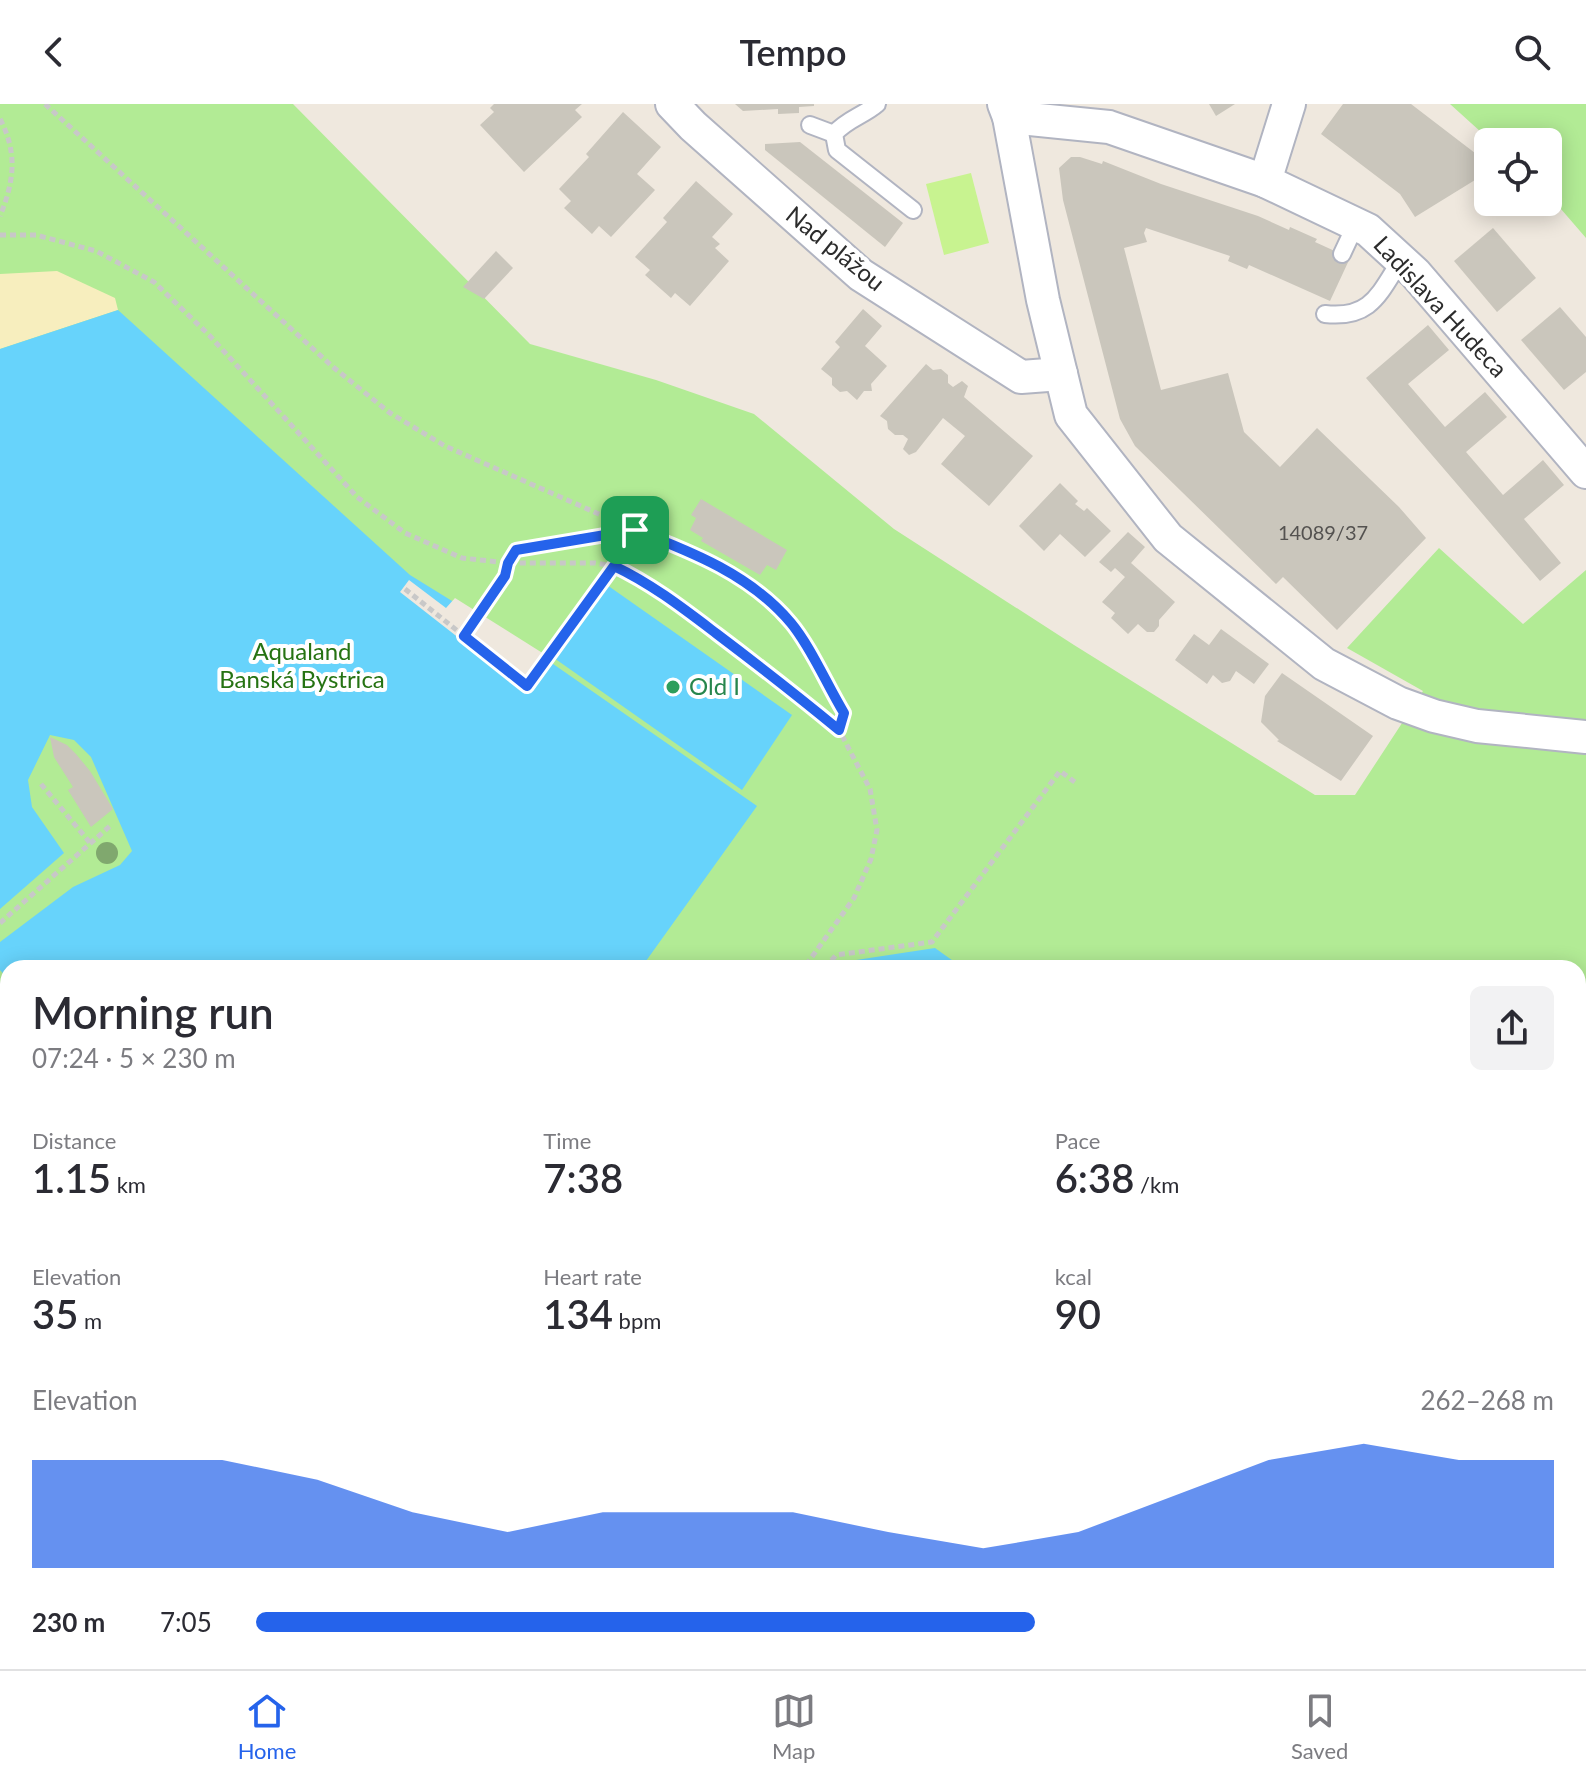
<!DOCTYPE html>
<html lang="en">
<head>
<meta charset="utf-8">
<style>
  :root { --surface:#fff; --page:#f2f2f3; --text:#2b2b33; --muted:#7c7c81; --line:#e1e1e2; --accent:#2563eb }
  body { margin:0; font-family:Lato,sans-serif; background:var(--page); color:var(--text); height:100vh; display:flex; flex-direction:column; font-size:30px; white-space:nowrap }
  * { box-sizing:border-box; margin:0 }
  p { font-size:26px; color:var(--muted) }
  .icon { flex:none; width:44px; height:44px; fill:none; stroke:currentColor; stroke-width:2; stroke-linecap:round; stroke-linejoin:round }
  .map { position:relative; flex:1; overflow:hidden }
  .details { position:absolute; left:0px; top:856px; width:1586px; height:710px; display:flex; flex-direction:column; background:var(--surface); border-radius:24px 24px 0 0; box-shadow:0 4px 20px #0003 }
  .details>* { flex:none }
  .fabs { position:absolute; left:1474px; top:24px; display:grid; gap:16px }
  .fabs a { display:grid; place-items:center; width:88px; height:88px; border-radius:12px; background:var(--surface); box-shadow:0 4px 20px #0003; font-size:40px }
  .pin { position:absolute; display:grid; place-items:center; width:68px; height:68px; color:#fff; margin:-34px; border-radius:16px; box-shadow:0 4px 12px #0006 }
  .round { display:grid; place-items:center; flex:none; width:84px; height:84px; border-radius:12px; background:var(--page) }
  .headline { display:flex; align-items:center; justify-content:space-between; height:136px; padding:0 32px }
  h1 { font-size:44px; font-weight:600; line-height:60px }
  .metrics { display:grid; grid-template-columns:repeat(3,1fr); gap:12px; height:136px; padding:8px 32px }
  .metrics div { display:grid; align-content:center }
  .metrics b { font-size:40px; font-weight:600 }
  .metrics small { font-size:22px; font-weight:400 }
  .metrics p { font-size:22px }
  .chart { height:224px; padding:16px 32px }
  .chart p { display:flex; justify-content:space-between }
  .chart svg { width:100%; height:144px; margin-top:8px; fill:var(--accent); opacity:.7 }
  ul { padding:0 32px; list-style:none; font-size:26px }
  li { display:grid; grid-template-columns:128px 96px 1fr; align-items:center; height:60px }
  li i { height:20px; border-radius:10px; background:var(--accent) }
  header { display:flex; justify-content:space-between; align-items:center; height:104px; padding:0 32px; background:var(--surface); font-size:36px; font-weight:600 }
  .dock { display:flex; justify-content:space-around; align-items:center; height:112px; border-top:2px solid var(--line); background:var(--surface); font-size:22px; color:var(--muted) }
  .dock a { display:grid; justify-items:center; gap:4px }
  .dock .current { color:var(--accent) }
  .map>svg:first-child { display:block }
</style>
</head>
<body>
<header><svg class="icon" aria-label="back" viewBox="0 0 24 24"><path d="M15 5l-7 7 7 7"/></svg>Tempo<svg class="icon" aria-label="search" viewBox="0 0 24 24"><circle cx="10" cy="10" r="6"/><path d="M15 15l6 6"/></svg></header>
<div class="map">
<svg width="1586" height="1565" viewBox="0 0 1586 1565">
  <rect width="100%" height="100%" fill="#efe8de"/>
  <g fill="#b2eb95">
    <path d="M0,0H293L530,240L656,276L754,310L894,425L1074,541L1315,691H1355L1423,587L1347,544L1439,444L1523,520L1586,466V1339L1578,1320V864H8V1466L0,1459Z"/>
    <path d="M1450,0H1586V134L1548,90V38H1492Z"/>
    <path d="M1578,1382L1586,1440V1550L1578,1565H1312L1316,1558H1578Z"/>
    <path d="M0,1507L8,1510V1540H0Z"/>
    <path d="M489,1558H1265L1260,1565H528Z"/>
  </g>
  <path fill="#f7eebe" d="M57,167L115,194L118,206L0,245V170Z"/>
  <g fill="#c8f390">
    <path d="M971,69L989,139L944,151L926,80Z"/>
    <path d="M788,1558H950L963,1565H785Z"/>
  </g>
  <g fill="#67d3fb">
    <path d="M118,206L410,471L546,555L757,702L641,864H8V875L0,866V838L73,783L120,761L132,747L91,653L74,636L50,631L28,676L32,703L64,749L0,805V245Z"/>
    <path d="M607,481L792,611L742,686L554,554Z"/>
    <path d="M935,844L963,864H839L843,858Z"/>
  </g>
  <path fill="#efe8de" d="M409,476L446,504L455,494L552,555L528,588L400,488Z"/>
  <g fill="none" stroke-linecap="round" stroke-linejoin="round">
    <g stroke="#67d3fb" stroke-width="9">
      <path d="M0,1437L8,1444"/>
      <path d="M626,1558L636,1565"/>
      <path d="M172,1565L247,1558"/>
    </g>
  </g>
  <g fill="#cac6bc">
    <path d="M494,0H582L575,6L582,13L524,68L480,21L494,8L490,4Z"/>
    <path d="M735,0H814V2L799,3V9L778,10V5L743,7Z"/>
    <path d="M1209,0H1235L1216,12Z"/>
    <path d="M1343,0H1411L1488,59V68L1415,113L1400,90L1321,30Z"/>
    <path d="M623,8L661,43L637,70L655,86L611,133L599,122L592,130L564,104L571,97L559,85L589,53L586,50Z"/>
    <path d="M800,38L903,119L885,143L765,46V40Z"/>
    <path d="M1071,53H1080L1102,60L1103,57L1161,80L1258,112L1289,126L1290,123L1317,135L1315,138L1350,154L1330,197L1249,161L1247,165L1228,157L1230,152L1146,124L1144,129L1147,138L1124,144L1161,286L1228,269L1244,328L1280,363L1317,324L1399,403L1426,434L1337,526L1283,473L1276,480L1135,342L1120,315L1063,96L1059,64Z"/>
    <path d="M696,77L733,110L712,133L720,140L715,144L729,157L690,202L675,189L671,194L645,171L650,166L635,153L667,118L663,114Z"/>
    <path d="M1493,124L1536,174L1497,208L1454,157Z"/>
    <path d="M496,147L513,164L484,195L463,183Z"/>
    <path d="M1560,203L1586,233V268L1564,286L1521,236Z"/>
    <path d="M863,205L882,222L865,242L887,262L871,280L872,287H864L857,296L847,287L840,288L832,281V274L821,265L840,243L835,238Z"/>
    <path d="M1428,221L1449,246L1408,280L1445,323L1485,288L1507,313L1466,348L1503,391L1543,356L1564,381L1524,415L1561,459L1540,477L1366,274Z"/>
    <path d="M926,260L933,266L941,265L948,271V279L953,283L962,277L968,282L964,293L1033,352L989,402L941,360L965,332L943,314L916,348L909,351L903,345L908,335L903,331H895L888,325L887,317L880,312Z"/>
    <path d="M1060,379L1078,397L1075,400L1084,407L1087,404L1111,427L1085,453L1060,430L1044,447L1019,422Z"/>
    <path d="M701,395L787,446L776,466L767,461L760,471L701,437L703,434L690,426L696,414L691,411Z"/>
    <path d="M1128,428L1145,443L1131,459L1175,498L1159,516V522L1154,528H1147L1138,520L1128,530L1111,514L1115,509L1102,498L1125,473L1115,464L1111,468L1099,458Z"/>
    <path d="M1221,525L1269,560L1254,580L1236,567L1230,577L1222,579L1213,571L1207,580L1175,556L1194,530L1209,541Z"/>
    <path d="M1282,569L1373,632L1341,677L1277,637L1279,636L1261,618L1265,592Z"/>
    <path d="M50,633L67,641L76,650L90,667L113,705L91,723L68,686L73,683L54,653Z"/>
    <path d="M3,982L8,991V1041L0,1027V984Z"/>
  </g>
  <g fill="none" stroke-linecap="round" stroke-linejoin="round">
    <defs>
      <g id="service">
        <path d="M877,0C863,12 847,15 834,30L837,46L913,106"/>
        <path d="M810,21L834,30"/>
        <path d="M1342,150L1356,120"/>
        <path d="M1325,210C1371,215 1379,190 1401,156"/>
        <path d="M1267,1565L1272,1558"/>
      </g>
      <g id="minor">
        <path d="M672,0L693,22L861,171L1021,273L1061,270"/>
        <path d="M1004,0L1009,13L1043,196L1071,311L1168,434L1324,560L1398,599L1434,612L1477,622L1586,633"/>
        <path d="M1009,13L1109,23L1265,77L1368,126L1415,169L1586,368"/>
        <path d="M1265,77L1289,0"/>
      </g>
    </defs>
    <use href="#service" stroke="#b1b4c1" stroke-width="20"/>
    <use href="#minor" stroke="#b1b4c1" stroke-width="36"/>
    <g stroke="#c8c8c8" stroke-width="5" stroke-dasharray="6 4" stroke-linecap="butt">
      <path d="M45,0L333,263L390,309L445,342L635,426"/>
      <path d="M0,15C18,49 14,78 0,112"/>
      <path d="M0,131H36L96,147L154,178L209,231L357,393L405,429L462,454L508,459H595L614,462L642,476L793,588L839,626L870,685L877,726L871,755L854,794L804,864"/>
      <path d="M405,485L464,532L505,472L516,446L635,426L697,450L764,490L793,522L844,609L839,626"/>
      <path d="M464,532L527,582L614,462"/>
      <path d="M41,680L91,740"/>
      <path d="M0,819L110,722"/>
      <path d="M825,864L836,851L932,838L1060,667L1076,679"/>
      <path d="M0,879L8,888"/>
      <path d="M0,958L8,971"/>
      <path d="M1578,1346L1586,1372"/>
      <path d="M1578,1470H1586"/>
      <path d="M0,1484L8,1488"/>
      <path d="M37,1558L42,1563L50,1565"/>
      <path d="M311,1558L316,1565"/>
      <path d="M713,1558L727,1565"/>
      <path d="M1108,1558V1565"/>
      <path d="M56,1565L68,1564L78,1558"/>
      <path d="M1390,1565L1391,1558"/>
    </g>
    <use href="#service" stroke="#fff" stroke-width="16"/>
    <use href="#minor" stroke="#fff" stroke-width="32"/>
  </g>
  <circle fill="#80a86e" cx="107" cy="749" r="11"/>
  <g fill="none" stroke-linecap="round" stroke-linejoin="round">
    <defs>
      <path id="route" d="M635,426C692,448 751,471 791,519C811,543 827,581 844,609L839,626C799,593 758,561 717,530C684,505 652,480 614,462L527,582L464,532L505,472L508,459L516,446Z"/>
    </defs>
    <use href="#route" stroke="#fff" stroke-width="16"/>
    <use href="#route" stroke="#2563eb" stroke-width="10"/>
  </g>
  <circle fill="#2e9e5b" stroke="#fff" stroke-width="3" cx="673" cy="583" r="8"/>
  <g text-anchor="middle" stroke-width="8" stroke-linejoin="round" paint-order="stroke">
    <g font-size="20" fill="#545250">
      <text x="1323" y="436">14089/37</text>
    </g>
    <g font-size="24" fill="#2c2c2c" stroke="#fff">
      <text transform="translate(835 145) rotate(39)" y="8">Nad plážou</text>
      <text transform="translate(1440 203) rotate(47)" y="8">Ladislava Hudeca</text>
    </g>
    <g font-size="24" fill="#267313" stroke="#fff">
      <text x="302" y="556">Aqualand<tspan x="302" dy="28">Banská Bystrica</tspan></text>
    </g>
    <g font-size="24" fill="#27864d" stroke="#fff" text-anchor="start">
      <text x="689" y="591">Old I</text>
    </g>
  </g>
</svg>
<div class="fabs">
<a><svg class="icon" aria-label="locate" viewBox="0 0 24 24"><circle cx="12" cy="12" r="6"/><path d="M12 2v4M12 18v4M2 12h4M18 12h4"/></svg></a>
</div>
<div class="pin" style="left:635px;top:426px;background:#1e9e55"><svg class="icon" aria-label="arrive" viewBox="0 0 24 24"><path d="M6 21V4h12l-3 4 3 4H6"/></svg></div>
<section class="details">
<div class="headline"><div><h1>Morning run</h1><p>07:24 · 5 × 230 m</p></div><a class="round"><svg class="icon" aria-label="share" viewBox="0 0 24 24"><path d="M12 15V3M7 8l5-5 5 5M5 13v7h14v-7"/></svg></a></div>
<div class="metrics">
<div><p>Distance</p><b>1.15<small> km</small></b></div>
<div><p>Time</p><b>7:38</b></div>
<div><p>Pace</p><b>6:38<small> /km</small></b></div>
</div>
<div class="metrics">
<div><p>Elevation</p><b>35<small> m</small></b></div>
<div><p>Heart rate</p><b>134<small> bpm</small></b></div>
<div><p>kcal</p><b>90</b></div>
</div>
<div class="chart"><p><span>Elevation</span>262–268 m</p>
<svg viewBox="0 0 160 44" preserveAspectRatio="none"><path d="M0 44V11L10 11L20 11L30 17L40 27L50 33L60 27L70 27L80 27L90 33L100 38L110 33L120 22L130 11L140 6L150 11L160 11V44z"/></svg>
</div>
<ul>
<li><b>230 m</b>7:05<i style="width:60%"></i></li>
</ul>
</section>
</div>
<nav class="dock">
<a class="current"><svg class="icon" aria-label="home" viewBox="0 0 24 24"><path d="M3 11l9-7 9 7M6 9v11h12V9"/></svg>Home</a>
<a><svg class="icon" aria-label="map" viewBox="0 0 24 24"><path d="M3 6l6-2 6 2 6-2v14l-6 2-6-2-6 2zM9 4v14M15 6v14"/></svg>Map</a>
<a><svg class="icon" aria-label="saved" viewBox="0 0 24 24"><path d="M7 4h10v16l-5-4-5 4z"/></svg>Saved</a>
</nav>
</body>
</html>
